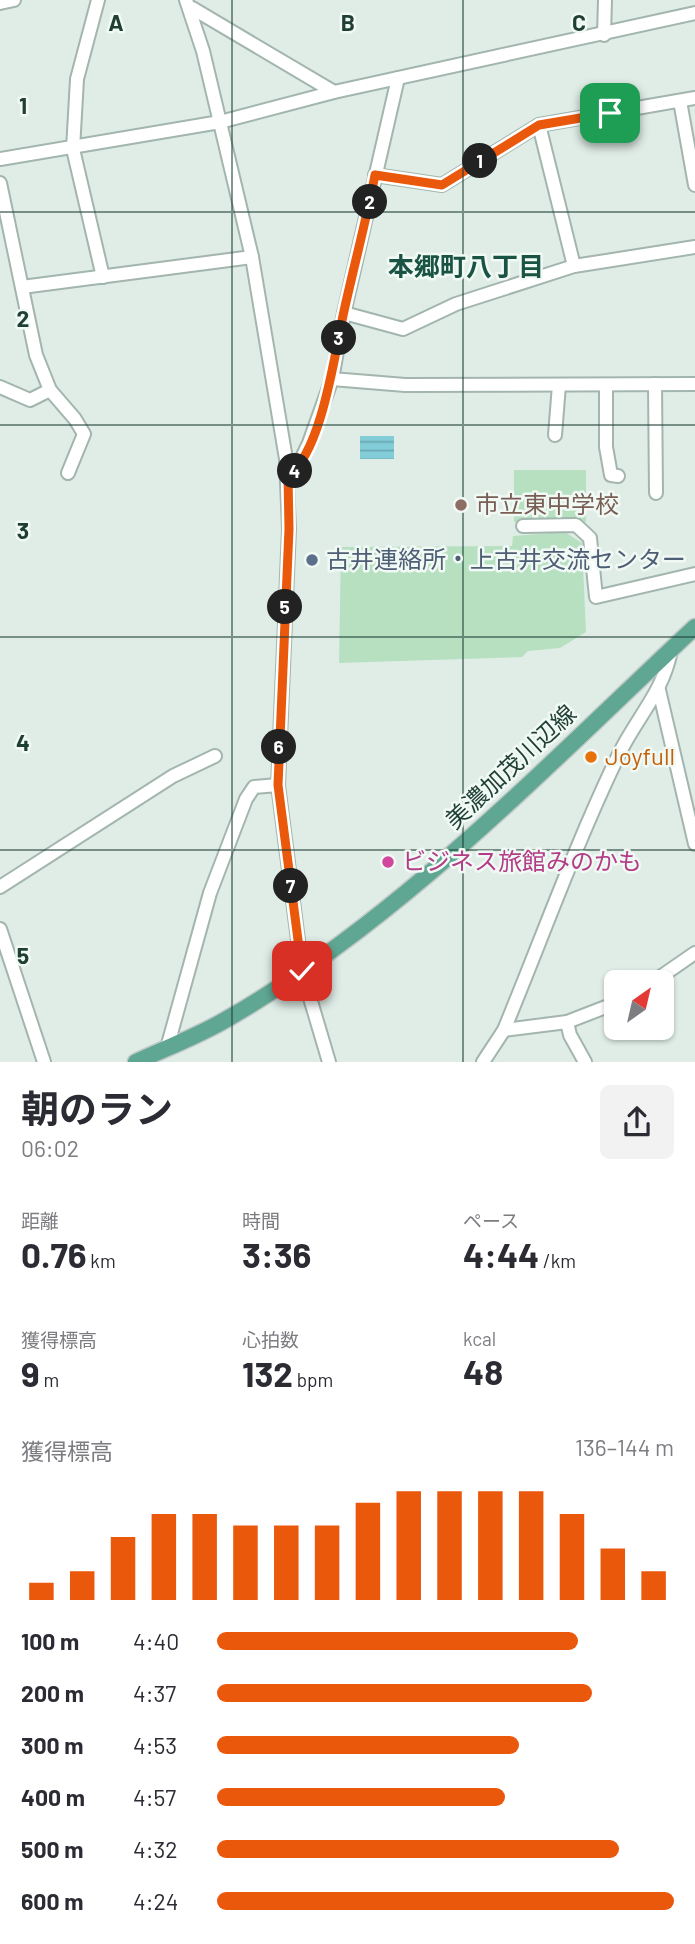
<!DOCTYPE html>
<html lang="ja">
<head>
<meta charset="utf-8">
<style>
  :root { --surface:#fff; --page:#f2f2f3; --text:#2b2b33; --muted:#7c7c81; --accent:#ea580c }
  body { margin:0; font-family:Barlow,"Noto Sans JP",sans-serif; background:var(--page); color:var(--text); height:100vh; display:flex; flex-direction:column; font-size:26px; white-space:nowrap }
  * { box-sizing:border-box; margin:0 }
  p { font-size:23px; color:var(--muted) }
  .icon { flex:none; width:38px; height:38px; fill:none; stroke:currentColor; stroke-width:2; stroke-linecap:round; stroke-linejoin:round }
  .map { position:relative; height:1062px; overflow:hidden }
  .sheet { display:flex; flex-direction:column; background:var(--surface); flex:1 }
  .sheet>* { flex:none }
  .needle { width:46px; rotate:34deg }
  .fabs { position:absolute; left:604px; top:970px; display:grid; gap:14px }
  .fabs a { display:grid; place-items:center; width:70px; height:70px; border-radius:10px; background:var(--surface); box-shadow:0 2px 5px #0004; font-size:35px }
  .pin { position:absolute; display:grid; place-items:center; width:60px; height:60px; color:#fff; margin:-30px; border-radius:14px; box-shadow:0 4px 10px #0006 }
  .km { position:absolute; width:35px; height:35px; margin:-18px; border-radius:50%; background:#222; color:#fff; font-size:19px; line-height:35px; text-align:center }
  .round { display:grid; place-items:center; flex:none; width:74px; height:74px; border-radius:10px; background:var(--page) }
  .overview { display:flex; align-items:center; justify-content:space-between; height:119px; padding:0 21px }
  h1 { font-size:38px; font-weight:700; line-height:52px }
  .metrics { display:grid; grid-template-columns:repeat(3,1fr); gap:10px; height:119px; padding:7px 21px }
  .metrics div { display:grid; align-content:center }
  .metrics b { font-size:35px; font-weight:700 }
  .metrics small { font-size:19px; font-weight:400 }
  .metrics p { font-size:19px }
  .chart { height:196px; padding:14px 21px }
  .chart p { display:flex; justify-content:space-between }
  .chart svg { width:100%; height:126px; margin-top:7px; stroke:var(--accent); stroke-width:6 }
  ul { padding:0 21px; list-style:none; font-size:23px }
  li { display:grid; grid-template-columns:112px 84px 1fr; align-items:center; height:52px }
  li i { height:18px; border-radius:9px; background:var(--accent) }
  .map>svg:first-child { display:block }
</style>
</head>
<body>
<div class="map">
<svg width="695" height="1062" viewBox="0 0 695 1062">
  <defs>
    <pattern id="water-rules" width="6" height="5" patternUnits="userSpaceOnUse" patternTransform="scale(1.75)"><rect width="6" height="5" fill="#82cdd8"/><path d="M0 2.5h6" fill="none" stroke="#6aa8b0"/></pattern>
  </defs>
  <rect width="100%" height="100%" fill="#e0ede7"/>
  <g fill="#b7e0c1">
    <rect x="514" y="470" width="72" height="52"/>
    <path d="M565,532L582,543L586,632L560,648L528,651L522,657L339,663L341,547L512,546L513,536Z"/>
  </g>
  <rect fill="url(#water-rules)" x="360" y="436" width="34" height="23"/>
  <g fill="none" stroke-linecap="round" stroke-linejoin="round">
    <defs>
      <g id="minor">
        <path d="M98,0L77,79L73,149L103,277"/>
        <path d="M186,0L203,51L252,257L286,459L289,529L278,785L302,971L329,1062"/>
        <path d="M0,3L14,0"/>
        <path d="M192,8L334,92"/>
        <path d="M604,35L605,0"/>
        <path d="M680,101L695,185"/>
        <path d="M539,125L574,266L695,247"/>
        <path d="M0,159L220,122L334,92L695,13"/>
        <path d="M375,175L442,185L539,125L695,98"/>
        <path d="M0,183L36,355L50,390L75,419L84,434L68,473"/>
        <path d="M22,287L252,257"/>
        <path d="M344,313L403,329L456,304L574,266"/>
        <path d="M332,379L405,385L695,384"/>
        <path d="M655,384L656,493"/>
        <path d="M606,385V447L611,475L618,476"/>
        <path d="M0,387L30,400L50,390"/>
        <path d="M555,435L559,385"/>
        <path d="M288,476L296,470L309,443L332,379L344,313L398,78"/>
        <path d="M523,526L576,525L590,538L596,597L695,574"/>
        <path d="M659,690L695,844"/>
        <path d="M0,887L173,776L215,756"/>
        <path d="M0,929L44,1062"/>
        <path d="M653,982L695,953"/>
        <path d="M567,1022L570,1035L585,1062"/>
        <path d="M504,1030L567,1022L616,1003"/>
        <path d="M167,1048L210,893L246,799L254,787L278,785"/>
        <path d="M483,1062L504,1030C542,938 576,843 619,754C637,717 664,691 671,650"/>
      </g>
      <path id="major" d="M136,1062C166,1048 198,1036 227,1019C402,918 548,764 695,627"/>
    </defs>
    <use href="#minor" stroke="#a2b5ae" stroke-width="16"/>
    <use href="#major" stroke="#c0c9c6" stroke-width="19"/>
    <use href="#minor" stroke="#fff" stroke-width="12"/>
    <use href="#major" stroke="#60a793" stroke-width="16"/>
  </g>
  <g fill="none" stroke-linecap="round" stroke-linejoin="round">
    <defs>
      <path id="route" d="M302,971L278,785L289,529L288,476C322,452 335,352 344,311C354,266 366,221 375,175L442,185L539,125L610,113"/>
    </defs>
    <use href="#route" stroke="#fff" stroke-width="14"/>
    <use href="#route" stroke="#ea580c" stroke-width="9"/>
  </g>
  <path fill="none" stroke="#1f3f35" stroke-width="2" stroke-opacity="0.55" d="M232,0V1062M463,0V1062M0,212H695M0,425H695M0,637H695M0,850H695"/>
  <circle fill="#8d6e63" stroke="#f1f9f5" stroke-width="2.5" cx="461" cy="505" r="7"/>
  <circle fill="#5c6f8a" stroke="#f1f9f5" stroke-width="2.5" cx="312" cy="560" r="7"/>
  <circle fill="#e8710a" stroke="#f1f9f5" stroke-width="2.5" cx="591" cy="757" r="7"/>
  <circle fill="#d1479c" stroke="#f1f9f5" stroke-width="2.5" cx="388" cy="862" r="7"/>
  <g text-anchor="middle" stroke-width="5" stroke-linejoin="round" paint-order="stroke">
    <g font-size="24" fill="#785e54" stroke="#f1f9f5" text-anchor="start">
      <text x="475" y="513">市立東中学校</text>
    </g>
    <g font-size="24" fill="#4e5e75" stroke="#f1f9f5" text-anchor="start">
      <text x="326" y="568">古井連絡所・上古井交流センター</text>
    </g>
    <g font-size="24" fill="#c56008" stroke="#f1f9f5" text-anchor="start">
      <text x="605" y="765">Joyfull</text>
    </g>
    <g font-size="24" fill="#1f3f35" stroke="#f1f9f5">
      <text transform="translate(511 767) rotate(-43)" y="8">美濃加茂川辺線</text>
    </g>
    <g font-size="24" fill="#b23c85" stroke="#f1f9f5" text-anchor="start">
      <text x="402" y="870">ビジネス旅館みのかも</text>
    </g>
    <g font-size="26" font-weight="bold" fill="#195343" stroke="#f1f9f5">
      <text x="466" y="276">本郷町八丁目</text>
    </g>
  </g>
  <g font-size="23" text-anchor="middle" font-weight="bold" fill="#1f3f35" stroke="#f1f9f5" stroke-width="5" stroke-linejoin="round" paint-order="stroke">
    <text x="116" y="31">A</text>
    <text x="348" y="31">B</text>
    <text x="579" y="31">C</text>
    <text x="23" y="114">1</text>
    <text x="23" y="327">2</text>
    <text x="23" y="539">3</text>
    <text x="23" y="751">4</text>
    <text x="23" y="964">5</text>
  </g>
</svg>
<div class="fabs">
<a><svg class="needle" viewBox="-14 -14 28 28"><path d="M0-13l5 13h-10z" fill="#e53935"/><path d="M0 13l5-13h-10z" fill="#7c7c81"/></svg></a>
</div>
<div class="pin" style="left:610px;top:113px;background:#1e9e55"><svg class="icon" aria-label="arrive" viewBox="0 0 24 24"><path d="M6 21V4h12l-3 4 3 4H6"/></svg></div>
<div class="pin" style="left:302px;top:971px;background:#d93025"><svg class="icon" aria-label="check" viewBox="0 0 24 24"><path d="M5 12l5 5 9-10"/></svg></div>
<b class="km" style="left:480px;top:161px">1</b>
<b class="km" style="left:370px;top:202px">2</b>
<b class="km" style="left:339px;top:338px">3</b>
<b class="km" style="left:295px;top:471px">4</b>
<b class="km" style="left:285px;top:607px">5</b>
<b class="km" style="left:279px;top:747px">6</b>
<b class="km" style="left:291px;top:886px">7</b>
</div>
<section class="sheet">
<div class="overview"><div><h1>朝のラン</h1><p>06:02</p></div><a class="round"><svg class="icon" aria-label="share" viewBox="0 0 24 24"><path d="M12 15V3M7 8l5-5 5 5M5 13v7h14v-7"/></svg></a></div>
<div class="metrics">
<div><p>距離</p><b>0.76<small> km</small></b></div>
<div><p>時間</p><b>3:36</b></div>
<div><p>ペース</p><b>4:44<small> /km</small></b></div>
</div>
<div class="metrics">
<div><p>獲得標高</p><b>9<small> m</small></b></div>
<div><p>心拍数</p><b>132<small> bpm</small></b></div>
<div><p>kcal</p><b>48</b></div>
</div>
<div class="chart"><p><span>獲得標高</span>136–144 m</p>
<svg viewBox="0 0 160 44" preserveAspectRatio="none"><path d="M5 44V38M15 44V34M25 44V22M35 44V14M45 44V14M55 44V18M65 44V18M75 44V18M85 44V10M95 44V6M105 44V6M115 44V6M125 44V6M135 44V14M145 44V26M155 44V34"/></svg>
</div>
<ul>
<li><b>100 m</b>4:40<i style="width:79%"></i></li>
<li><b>200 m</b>4:37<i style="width:82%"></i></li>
<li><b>300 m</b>4:53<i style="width:66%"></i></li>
<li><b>400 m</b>4:57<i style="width:63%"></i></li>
<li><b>500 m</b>4:32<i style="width:88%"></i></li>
<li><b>600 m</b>4:24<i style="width:100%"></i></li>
</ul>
</section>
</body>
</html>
